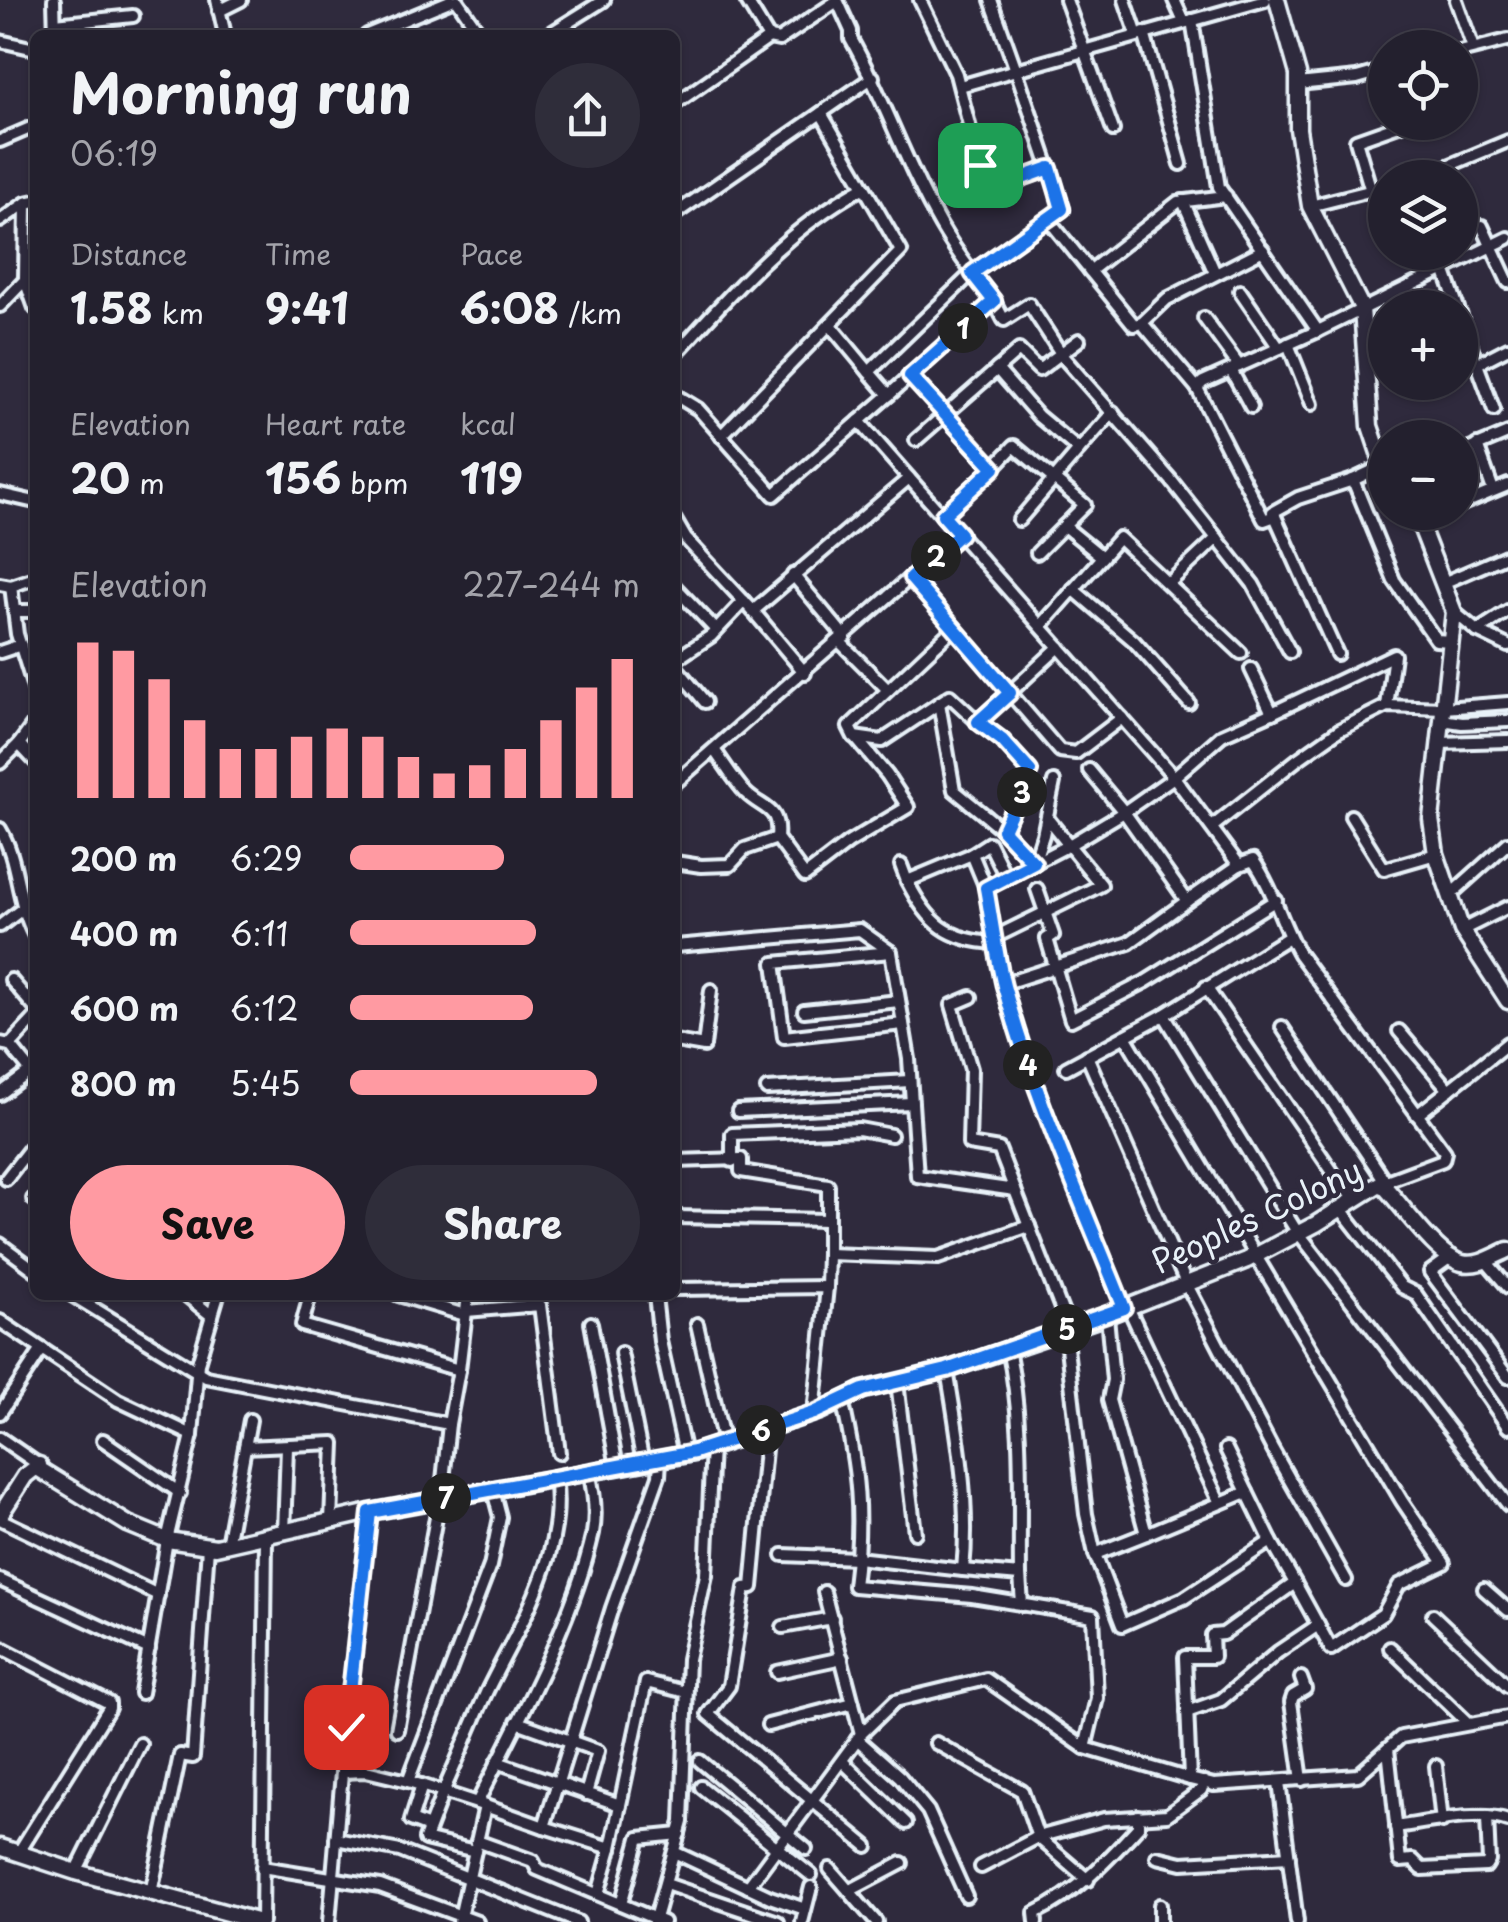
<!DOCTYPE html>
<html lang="en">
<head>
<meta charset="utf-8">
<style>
  :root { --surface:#23202e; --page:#2f2d3a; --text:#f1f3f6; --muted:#a3a3aa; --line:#403e4a; --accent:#ff9aa2 }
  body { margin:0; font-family:"Playpen Sans",sans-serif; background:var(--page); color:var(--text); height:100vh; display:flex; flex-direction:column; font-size:38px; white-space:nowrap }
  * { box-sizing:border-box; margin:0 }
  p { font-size:32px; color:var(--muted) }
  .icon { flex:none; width:55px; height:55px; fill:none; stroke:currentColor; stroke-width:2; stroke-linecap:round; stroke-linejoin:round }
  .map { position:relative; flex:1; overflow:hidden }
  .sheet { position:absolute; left:30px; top:30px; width:650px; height:1270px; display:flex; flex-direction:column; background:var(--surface); border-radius:15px; box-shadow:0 2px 8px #0004,0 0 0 2px var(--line) }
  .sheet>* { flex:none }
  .fabs { position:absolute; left:1368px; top:30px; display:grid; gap:20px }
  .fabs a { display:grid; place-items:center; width:110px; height:110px; border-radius:50%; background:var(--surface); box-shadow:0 2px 8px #0004,0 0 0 2px var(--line); font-size:50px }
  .pin { position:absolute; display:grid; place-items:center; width:85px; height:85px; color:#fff; margin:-42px; border-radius:20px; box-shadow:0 5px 15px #0006 }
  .km { position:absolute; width:50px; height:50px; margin:-25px; border-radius:50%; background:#222; color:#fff; font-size:28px; line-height:50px; text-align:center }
  .round { display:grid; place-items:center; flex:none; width:105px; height:105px; border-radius:52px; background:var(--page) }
  .overview { display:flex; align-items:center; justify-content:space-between; height:170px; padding:0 40px }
  h1 { font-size:55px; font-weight:700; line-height:75px }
  .stats { display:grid; grid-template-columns:repeat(3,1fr); gap:15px; height:170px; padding:10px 40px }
  .stats div { display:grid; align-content:center }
  .stats b { font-size:42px; font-weight:700 }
  .stats small { font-size:28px; font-weight:400 }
  .stats p { font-size:28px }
  .chart { height:280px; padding:20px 40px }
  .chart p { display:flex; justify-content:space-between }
  .chart svg { width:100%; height:180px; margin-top:10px; stroke:var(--accent); stroke-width:6 }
  .primary-button { display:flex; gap:20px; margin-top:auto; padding:20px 40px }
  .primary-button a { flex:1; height:115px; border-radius:60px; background:var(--accent); color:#111; font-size:40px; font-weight:700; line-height:115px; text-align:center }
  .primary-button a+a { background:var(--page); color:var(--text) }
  ul { padding:0 40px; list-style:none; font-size:32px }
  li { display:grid; grid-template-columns:160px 120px 1fr; align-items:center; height:75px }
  li i { height:25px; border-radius:12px; background:var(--accent) }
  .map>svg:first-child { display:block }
</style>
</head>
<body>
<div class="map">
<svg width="1508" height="1922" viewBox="0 0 1508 1922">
  <rect width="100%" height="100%" fill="#2f2a3d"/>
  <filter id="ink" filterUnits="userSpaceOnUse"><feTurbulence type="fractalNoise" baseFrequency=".01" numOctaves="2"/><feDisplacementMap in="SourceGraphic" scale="20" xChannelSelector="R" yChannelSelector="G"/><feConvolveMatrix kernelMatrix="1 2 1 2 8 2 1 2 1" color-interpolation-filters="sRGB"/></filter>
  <g filter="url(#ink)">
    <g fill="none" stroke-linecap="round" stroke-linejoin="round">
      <defs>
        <g id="street">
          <path d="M54,0L55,35"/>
          <path d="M217,0L225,35"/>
          <path d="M457,0L481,35"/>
          <path d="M837,0L851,31V39C885,99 906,166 941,226C956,252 975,277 994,301L889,395L869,372L972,273L1063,209L1016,70L1265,0"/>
          <path d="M920,0L956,74L986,191L1049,168"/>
          <path d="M1066,0L1113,130"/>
          <path d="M1125,0L1137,35"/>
          <path d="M1174,0L1184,22"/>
          <path d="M1456,0L1473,48"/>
          <path d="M219,11L241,0"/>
          <path d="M1192,20L1219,187L1318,331L1508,238"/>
          <path d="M55,24L133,16"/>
          <path d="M1144,33L1181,164"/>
          <path d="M367,35L452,0"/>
          <path d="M548,35L604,0"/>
          <path d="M769,38L779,40L837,1"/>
          <path d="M0,41L35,49"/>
          <path d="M1460,52L1508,40"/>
          <path d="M1298,84L1357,78L1385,70"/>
          <path d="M960,86L1016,70L991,0"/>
          <path d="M675,104L769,38L746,0"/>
          <path d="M0,141L35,126"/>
          <path d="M1419,178L1508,141"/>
          <path d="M1371,191L1356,140L1407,122"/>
          <path d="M1183,201L1215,273"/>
          <path d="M26,203L25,280L35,308"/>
          <path d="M1310,206L1385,187"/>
          <path d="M675,214L873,77"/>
          <path d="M1048,219L1134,325L1142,323"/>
          <path d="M0,221L26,203L35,201"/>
          <path d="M1482,226L1508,282"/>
          <path d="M1263,250L1167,299L1142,323L1197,388L1203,382L1318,331"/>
          <path d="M1438,252L1458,308"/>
          <path d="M1090,271L1178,202L1226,196"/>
          <path d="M1240,291L1279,348"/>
          <path d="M994,301L1004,320L1029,304L1064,358L1171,480L1253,584L1290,652"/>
          <path d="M0,306L25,280"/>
          <path d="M1460,313L1477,364"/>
          <path d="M1204,318L1239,366"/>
          <path d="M830,325L869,372"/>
          <path d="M1288,344L1312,404"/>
          <path d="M675,355C732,292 788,228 864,187"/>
          <path d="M1367,366L1385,360"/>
          <path d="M997,369L1038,416L1079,450L1113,412"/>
          <path d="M1231,370L1251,407"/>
          <path d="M910,376L993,468L943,515"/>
          <path d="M1197,388L1264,520L1275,516"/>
          <path d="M675,395L698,409L774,495L889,395"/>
          <path d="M1494,410L1477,364L1508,348"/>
          <path d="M721,436L901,251L821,113"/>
          <path d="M916,440L1019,350L1039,370L1079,340"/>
          <path d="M1477,445L1493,490"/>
          <path d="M1460,453L1508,433"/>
          <path d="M1383,466L1353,480L1394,580L1436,640L1451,641"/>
          <path d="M993,468L1014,446L1085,505L1037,553"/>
          <path d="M909,478L1174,777L1239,865L1253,860C1274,890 1281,923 1299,954L1445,1152L1443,1160L1381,1183"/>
          <path d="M0,494L35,502"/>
          <path d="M1460,505L1508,485"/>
          <path d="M675,520L686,539L753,611L909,478L859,421"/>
          <path d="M1019,520L1079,450"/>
          <path d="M1064,526L1102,557"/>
          <path d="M1421,527L1444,512"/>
          <path d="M793,575L845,637"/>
          <path d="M911,578L1060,751L1076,753L1122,718"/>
          <path d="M1169,583L1217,538"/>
          <path d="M1443,583L1508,555"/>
          <path d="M0,584L11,586L35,578"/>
          <path d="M11,586L17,634L35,691"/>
          <path d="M675,587L716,630"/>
          <path d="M1073,589L1134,641L1189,703"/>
          <path d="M14,611H35"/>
          <path d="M753,611L805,673"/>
          <path d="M1454,612L1477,631L1508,646"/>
          <path d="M1041,626L1119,538L1241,653"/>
          <path d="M954,628L849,727L854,737L882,741L950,696L978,722L1059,647"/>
          <path d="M1477,631L1508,611"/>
          <path d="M840,642L888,690"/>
          <path d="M0,652L21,645"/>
          <path d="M1337,654L1273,512L1298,498L1353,480"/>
          <path d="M675,660L711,636L744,601"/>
          <path d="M675,666L705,702"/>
          <path d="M1251,669L1272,713L1394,655L1387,706"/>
          <path d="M939,703L954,790L1003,830L1030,771L1002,740L978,722"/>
          <path d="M1442,720L1462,723L1508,721"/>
          <path d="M35,722L19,744L35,761"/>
          <path d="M1439,743L1508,741"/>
          <path d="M715,751C725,765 734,780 746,793C763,810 780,806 777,838L805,876L848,843L908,807L887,775L855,737"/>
          <path d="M0,763L19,744"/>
          <path d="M1089,770L1124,812L1187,901L1239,865"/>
          <path d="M675,783L960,534"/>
          <path d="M1351,816L1384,869L1436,854"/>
          <path d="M1212,827L1298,759L1339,730L1387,706L1444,708L1508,703"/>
          <path d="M0,829C20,863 15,898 35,936"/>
          <path d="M1003,830L1034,863L1043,835L1054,782"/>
          <path d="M675,862L701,866L730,865L745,849L777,838"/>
          <path d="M901,865L907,881L972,854"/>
          <path d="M1006,877L989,843L972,854L986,888L1069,845L1124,812L1174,777L1222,735L1272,713"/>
          <path d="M907,881C928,923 948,941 996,943L986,888"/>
          <path d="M1037,889L1053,935L1047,939L1071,1020L1145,982L1276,900"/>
          <path d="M1450,895L1508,843"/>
          <path d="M0,926L22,909"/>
          <path d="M1462,930L1508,907"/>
          <path d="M995,937L1101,885L1047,818"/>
          <path d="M996,943L1003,984L1129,943L1187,901"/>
          <path d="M675,946L860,930L891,952L909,1059L917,1176L1015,1190"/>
          <path d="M891,952L774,963L784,1037L903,1024"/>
          <path d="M11,980L35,1008"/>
          <path d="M1003,984L1033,1080L1124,1309"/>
          <path d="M1206,987L1334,1174L1355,1199"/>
          <path d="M971,997L952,1005L971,1069L969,1144L999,1149L1069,1329"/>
          <path d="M804,1011L899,1001"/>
          <path d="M1164,1015L1294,1227L1508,1505"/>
          <path d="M1282,1027L1385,1181"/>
          <path d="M1399,1031L1449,1090"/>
          <path d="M1125,1036L1402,1501L1444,1563L1399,1585L1383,1614L1331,1649L1318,1625"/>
          <path d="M675,1041L704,1046L711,990"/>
          <path d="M0,1043L10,1045L35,1076"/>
          <path d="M10,1045L35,1018"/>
          <path d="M1087,1056L1186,1283L1273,1450L1346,1580"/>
          <path d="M1066,1068L1164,1015L1289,937"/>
          <path d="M767,1089L910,1081"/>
          <path d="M0,1094L31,1071"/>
          <path d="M738,1111L912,1103"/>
          <path d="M1417,1115L1508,1043"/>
          <path d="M675,1161L741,1159V1171L828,1185V1254"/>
          <path d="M732,1161V1134L859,1129L891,1135"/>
          <path d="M6,1179L35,1142"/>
          <path d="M33,1199L35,1200"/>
          <path d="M1340,1208L1402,1287L1416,1294L1508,1427"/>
          <path d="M675,1217L828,1220"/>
          <path d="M0,1244L35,1270"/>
          <path d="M1452,1256L1430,1272L1508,1377"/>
          <path d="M1485,1260L1508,1287"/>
          <path d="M827,1287L828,1254L938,1258L1029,1226"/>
          <path d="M675,1289L827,1287L814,1413"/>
          <path d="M72,1295L206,1377L449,1424L459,1370"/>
          <path d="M186,1295L212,1316"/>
          <path d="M310,1295L302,1325L459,1370L468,1295"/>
          <path d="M398,1295L465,1315"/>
          <path d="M655,1295L660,1341L685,1454"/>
          <path d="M1128,1307L1220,1503"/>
          <path d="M466,1311L540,1305L559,1453"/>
          <path d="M0,1321L118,1400L192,1435"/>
          <path d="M591,1323L617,1467"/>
          <path d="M697,1324L724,1443"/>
          <path d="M1065,1330L1086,1514L1095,1554L1122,1625L1184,1598L1271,1541L1226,1449"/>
          <path d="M1008,1349C1024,1422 1019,1500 1020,1575"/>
          <path d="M621,1353L643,1462"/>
          <path d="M897,1382L915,1533"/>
          <path d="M842,1400C858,1470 863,1514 854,1586L972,1596L1093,1616L1097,1698L1085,1748"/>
          <path d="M0,1413L42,1349"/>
          <path d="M767,1428L752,1587L745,1588L729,1686L708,1714L867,1846"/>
          <path d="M0,1438L39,1465"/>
          <path d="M103,1440L180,1493"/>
          <path d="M245,1447L334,1443L331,1522"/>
          <path d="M441,1499L449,1424"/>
          <path d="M0,1519L158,1595"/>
          <path d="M284,1533L287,1447"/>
          <path d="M1146,1534L1247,1492"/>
          <path d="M227,1545L250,1420"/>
          <path d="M1095,1554L1146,1534L1109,1400L1113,1380L1107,1316"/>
          <path d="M783,1555L857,1558L963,1570C970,1505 958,1435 947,1370"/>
          <path d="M963,1570L1020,1575L1022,1605"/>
          <path d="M0,1580L149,1649"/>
          <path d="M1484,1589L1508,1610"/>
          <path d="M824,1592L861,1734"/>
          <path d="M1433,1615L1508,1686"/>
          <path d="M783,1627L832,1618"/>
          <path d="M0,1647L109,1703V1708L19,1852"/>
          <path d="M1390,1648L1468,1723"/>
          <path d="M777,1672L842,1658"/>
          <path d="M1301,1678L1305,1689L1293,1696L1291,1702L1302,1780"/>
          <path d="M141,1693L167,1540L192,1435L198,1363L218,1295"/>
          <path d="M1187,1712L1221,1700L1278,1652L1318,1625L1295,1583"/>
          <path d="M517,1722L598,1751L586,1794"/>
          <path d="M768,1725L853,1703"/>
          <path d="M397,1730L437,1512L436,1500"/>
          <path d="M857,1739L900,1777L928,1811L966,1896"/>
          <path d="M936,1743L1022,1791L1038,1837L1088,1880"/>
          <path d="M1388,1749L1400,1861L1413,1860L1422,1869L1486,1866L1489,1861L1487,1818"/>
          <path d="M700,1761L806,1849"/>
          <path d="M842,1761L906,1823"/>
          <path d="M497,1762L620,1805L646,1682L686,1692"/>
          <path d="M1436,1766L1442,1822"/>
          <path d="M342,1772L366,1771L408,1781L490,1566L500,1517L493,1490"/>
          <path d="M1190,1779L1214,1785L1358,1775L1401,1737L1508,1717"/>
          <path d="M408,1781L443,1792C458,1759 471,1726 486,1693C518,1627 567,1555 555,1478"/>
          <path d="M1279,1782L1297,1922"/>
          <path d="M422,1785L411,1820L429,1827"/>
          <path d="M701,1787L811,1875"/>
          <path d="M477,1803L544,1827L612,1608L659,1476L660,1459"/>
          <path d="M544,1827L611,1848L620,1805"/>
          <path d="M1396,1827C1425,1823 1482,1810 1508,1821"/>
          <path d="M336,1839L400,1851L578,1922"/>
          <path d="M477,1841L533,1861L537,1869L663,1922"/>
          <path d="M475,1851L425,1839L443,1792L477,1803C518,1721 573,1622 593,1533C597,1512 594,1492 589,1472"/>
          <path d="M674,1852L770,1897L805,1909"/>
          <path d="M1157,1857L1182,1863L1289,1857"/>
          <path d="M262,1867L380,1886L477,1922"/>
          <path d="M981,1867L1038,1837L1104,1819L1167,1815L1201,1790L1204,1782"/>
          <path d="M830,1869L876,1922"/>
          <path d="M76,1872L140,1744"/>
          <path d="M666,1884L778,1922"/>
          <path d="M748,1887L861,1734L895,1701L986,1679L1085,1748L1190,1779L1185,1657H1213L1212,1635L1223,1634L1295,1583L1271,1541"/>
          <path d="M849,1891L902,1863"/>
          <path d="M151,1893L180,1755L193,1757L208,1547"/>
          <path d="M598,1894L611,1848"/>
          <path d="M621,1904L639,1838L679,1834"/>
          <path d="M262,1922L266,1537"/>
          <path d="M329,1922L346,1727L370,1512"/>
          <path d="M459,1922L485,1806"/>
          <path d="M654,1922L682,1822L688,1659L706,1575L712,1446"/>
          <path d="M802,1922L811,1887"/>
          <path d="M1036,1922L1035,1913C1078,1892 1106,1862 1138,1827V1816"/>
          <path d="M1160,1922V1905"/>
        </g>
        <g id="secondary">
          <path d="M1277,0L1298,74V129L1310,206L1362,308L1370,426L1385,471"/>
          <path d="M1411,512L1421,527L1454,612L1431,819L1436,854L1462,930L1508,1001"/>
          <path d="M0,1515L25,1476L39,1465V1469L128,1524L167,1540L216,1547L370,1512L694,1453L820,1411L863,1390L947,1370L1098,1319L1247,1260L1316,1224L1381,1183C1401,1203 1436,1256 1462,1263C1478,1267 1494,1256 1508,1250"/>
          <path d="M0,1847L76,1872L260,1922"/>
        </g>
      </defs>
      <use href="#street" stroke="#e8f1f8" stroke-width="18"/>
      <use href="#secondary" stroke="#e8f1f8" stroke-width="21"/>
      <use href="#street" stroke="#2f2a3d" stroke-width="10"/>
      <use href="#secondary" stroke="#2f2a3d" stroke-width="14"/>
    </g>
  </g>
  <g fill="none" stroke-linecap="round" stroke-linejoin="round" filter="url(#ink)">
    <defs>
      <path id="route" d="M346,1727L370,1512L694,1452L814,1413L863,1390L947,1370L1124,1308C1082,1202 1034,1097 1004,986C996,954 992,921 986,888L1034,863L1003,830L1030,771L1002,740L978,722L1010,693L911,578L960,534L943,515L994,468L910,376L994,301L972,273L1062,209L1050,168L986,191L980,165"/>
    </defs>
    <use href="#route" stroke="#fff" stroke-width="20"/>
    <use href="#route" stroke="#1a73e8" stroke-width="12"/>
  </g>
  <g text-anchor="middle" stroke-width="9" stroke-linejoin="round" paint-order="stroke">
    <g font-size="32" fill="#e8f1f8" stroke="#2f2a3d">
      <text transform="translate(1257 1217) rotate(-25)" y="11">Peoples Colony</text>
    </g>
  </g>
</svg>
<div class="fabs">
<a><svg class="icon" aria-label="locate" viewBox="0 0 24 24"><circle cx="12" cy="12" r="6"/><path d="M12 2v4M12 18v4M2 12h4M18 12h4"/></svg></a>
<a><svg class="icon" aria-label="layers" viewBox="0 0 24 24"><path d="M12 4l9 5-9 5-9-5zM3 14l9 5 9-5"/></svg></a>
<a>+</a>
<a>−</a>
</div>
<div class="pin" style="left:980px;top:165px;background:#1e9e55"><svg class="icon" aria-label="arrive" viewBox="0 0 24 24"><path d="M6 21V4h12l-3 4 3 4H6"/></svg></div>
<div class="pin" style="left:346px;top:1727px;background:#d93025"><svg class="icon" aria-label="check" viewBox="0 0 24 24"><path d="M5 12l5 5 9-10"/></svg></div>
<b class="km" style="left:963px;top:328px">1</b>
<b class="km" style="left:936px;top:556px">2</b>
<b class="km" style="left:1022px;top:792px">3</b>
<b class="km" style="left:1028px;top:1065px">4</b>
<b class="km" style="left:1067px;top:1329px">5</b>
<b class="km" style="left:761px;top:1430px">6</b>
<b class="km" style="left:446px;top:1498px">7</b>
<section class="sheet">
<div class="overview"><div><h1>Morning run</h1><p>06:19</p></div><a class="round"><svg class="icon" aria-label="share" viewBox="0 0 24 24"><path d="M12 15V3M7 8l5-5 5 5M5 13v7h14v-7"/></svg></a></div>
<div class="stats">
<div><p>Distance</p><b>1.58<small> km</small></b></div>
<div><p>Time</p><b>9:41</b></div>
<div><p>Pace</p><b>6:08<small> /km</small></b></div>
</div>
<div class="stats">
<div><p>Elevation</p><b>20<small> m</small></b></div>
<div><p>Heart rate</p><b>156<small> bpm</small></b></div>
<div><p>kcal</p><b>119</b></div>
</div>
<div class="chart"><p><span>Elevation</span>227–244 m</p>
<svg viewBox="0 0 160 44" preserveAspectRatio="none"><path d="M5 44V6M15 44V8M25 44V15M35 44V25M45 44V32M55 44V32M65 44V29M75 44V27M85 44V29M95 44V34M105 44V38M115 44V36M125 44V32M135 44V25M145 44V17M155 44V10"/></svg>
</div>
<ul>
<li><b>200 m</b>6:29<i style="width:53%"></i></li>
<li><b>400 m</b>6:11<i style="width:64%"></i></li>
<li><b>600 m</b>6:12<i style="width:63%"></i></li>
<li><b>800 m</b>5:45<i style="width:85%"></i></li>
</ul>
<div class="primary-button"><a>Save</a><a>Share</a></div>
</section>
</div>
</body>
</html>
